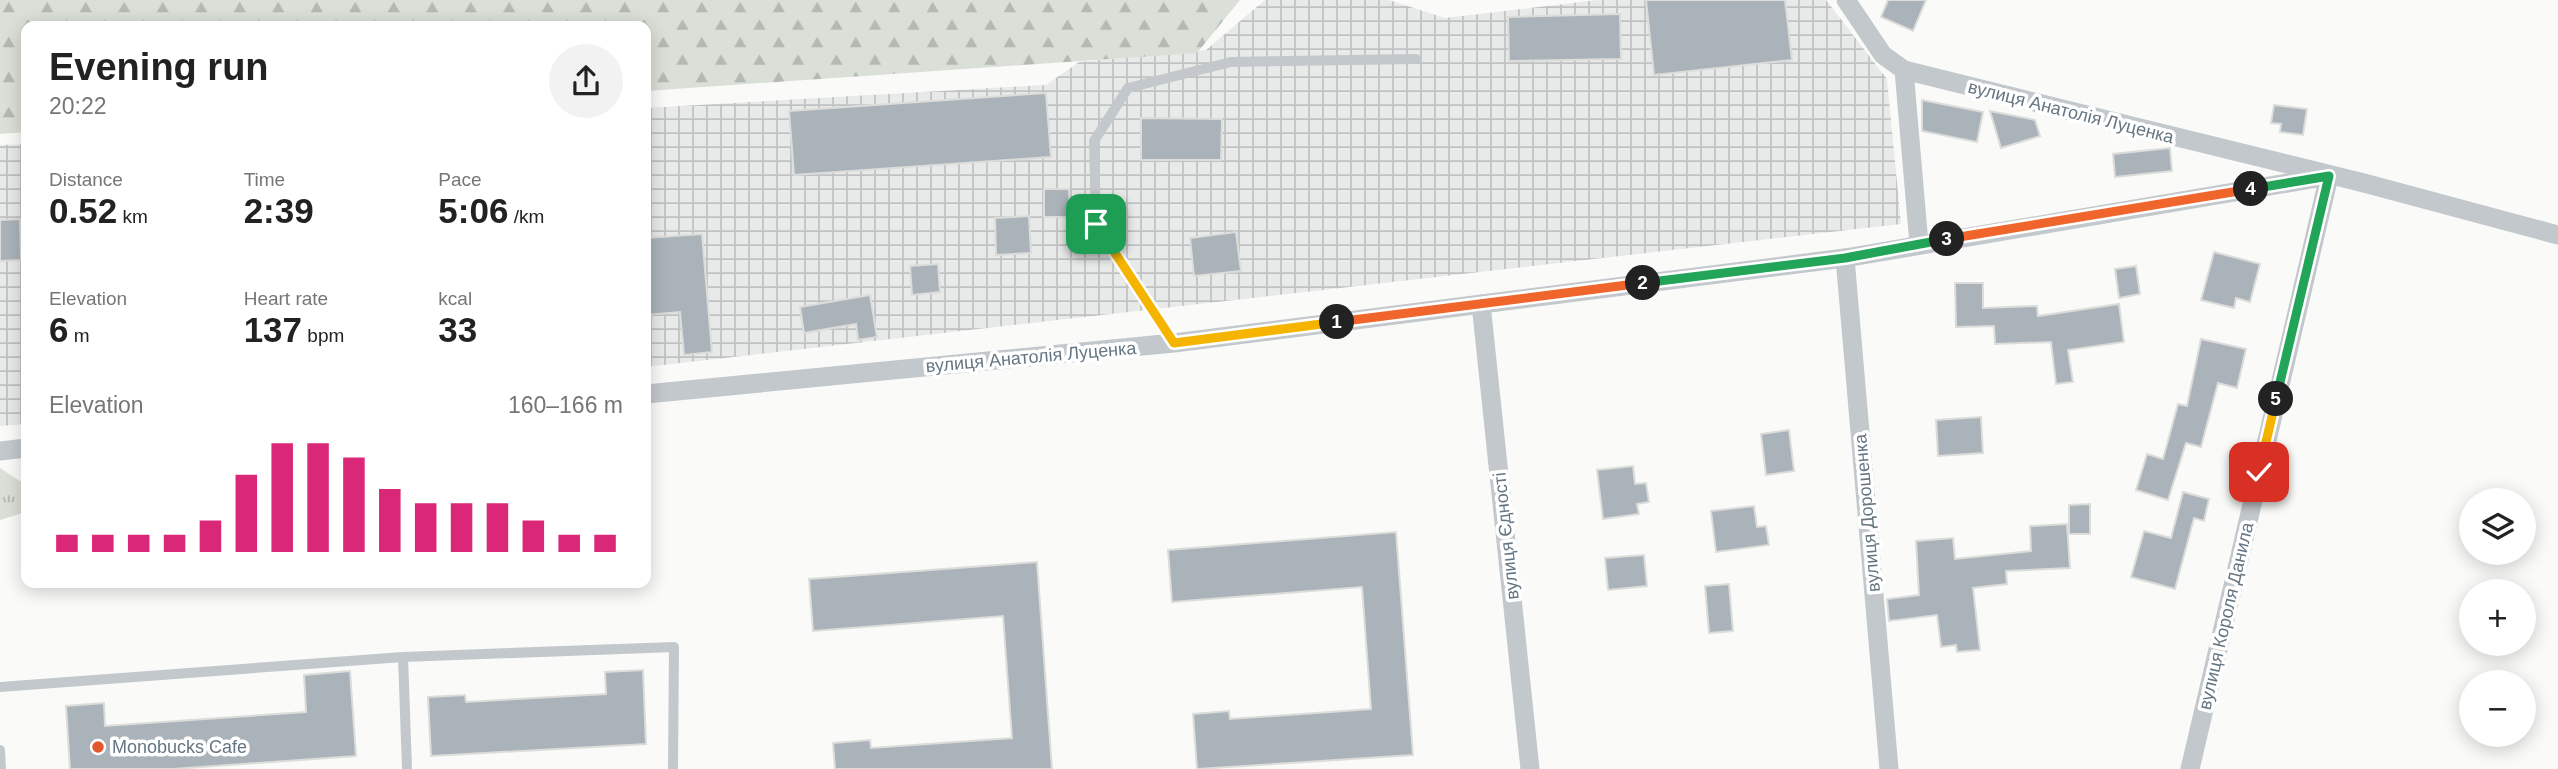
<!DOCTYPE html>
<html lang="en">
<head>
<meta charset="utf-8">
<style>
  :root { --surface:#fff; --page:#f2f2f2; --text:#222; --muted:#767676; --accent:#db2777 }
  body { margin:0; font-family:Arial,sans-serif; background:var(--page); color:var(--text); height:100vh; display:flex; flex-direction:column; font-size:26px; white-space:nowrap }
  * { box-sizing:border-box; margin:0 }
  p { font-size:23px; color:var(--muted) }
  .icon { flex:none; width:38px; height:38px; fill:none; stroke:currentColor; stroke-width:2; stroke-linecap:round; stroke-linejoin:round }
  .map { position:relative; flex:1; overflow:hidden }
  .sheet { position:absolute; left:21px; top:21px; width:630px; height:567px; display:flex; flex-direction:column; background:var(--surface); border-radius:14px; box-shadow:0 4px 18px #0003 }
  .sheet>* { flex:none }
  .tools { position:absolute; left:2459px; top:488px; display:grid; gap:14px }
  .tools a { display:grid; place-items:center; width:77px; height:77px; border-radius:50%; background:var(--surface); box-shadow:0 4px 18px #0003; font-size:35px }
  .pin { position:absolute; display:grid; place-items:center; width:60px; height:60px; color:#fff; margin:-30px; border-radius:14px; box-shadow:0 4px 10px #0006 }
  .km { position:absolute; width:35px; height:35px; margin:-18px; border-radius:50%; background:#222; color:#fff; font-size:19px; line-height:35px; text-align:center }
  .round { display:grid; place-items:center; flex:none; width:74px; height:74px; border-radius:37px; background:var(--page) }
  .head { display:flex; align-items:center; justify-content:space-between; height:119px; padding:0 28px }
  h1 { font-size:38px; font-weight:600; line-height:52px }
  .metrics { display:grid; grid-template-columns:repeat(3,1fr); gap:10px; height:119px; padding:7px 28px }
  .metrics div { display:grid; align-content:center }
  .metrics b { font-size:35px; font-weight:600 }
  .metrics small { font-size:19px; font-weight:400 }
  .metrics p { font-size:19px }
  .chart { height:196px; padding:14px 28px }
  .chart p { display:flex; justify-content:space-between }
  .chart svg { width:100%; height:126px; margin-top:7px; stroke:var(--accent); stroke-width:6 }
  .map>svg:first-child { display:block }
</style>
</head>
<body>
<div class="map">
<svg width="2558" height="769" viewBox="0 0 2558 769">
  <defs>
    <pattern id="industrial-grid" width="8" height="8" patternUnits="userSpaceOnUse" patternTransform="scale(1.75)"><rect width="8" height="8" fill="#e8e9e9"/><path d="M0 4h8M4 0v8" fill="none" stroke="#c0c1c2"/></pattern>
    <pattern id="grass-tufts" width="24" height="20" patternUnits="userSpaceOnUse" patternTransform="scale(1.75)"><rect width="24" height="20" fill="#dadfd7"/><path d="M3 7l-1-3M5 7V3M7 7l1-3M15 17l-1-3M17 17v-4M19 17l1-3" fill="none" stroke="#b4b9b4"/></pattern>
    <pattern id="forest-firs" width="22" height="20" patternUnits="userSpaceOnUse" patternTransform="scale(1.75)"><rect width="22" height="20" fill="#dadfd7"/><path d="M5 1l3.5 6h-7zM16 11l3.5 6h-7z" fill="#b4b9b4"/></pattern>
  </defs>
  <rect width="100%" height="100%" fill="#fafaf8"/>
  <g fill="url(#industrial-grid)">
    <path d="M1265,0H1389L1445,18L1597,0H1826L1887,79L1901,224L646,367V108L1046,85L1079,62L1206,50Z"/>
    <path d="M26,144V424L0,426V145Z"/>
  </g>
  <path fill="url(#grass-tufts)" d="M0,468L26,485L23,513L0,520Z"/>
  <path fill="url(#forest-firs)" d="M0,0H1240L1197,53L646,91V26H26V132L0,134Z"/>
  <g fill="#aab3b9" stroke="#dcdcda" stroke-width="2">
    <path d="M1646,0H1785L1792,60L1654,75Z"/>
    <path d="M1888,0H1926L1913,31L1881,17Z"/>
    <path d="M1620,14L1621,59L1509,61L1508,17Z"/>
    <path d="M1046,93L1051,157L794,175L789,111Z"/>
    <path d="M1922,100L1983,112L1977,142L1922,131Z"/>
    <path d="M2274,105L2307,109L2303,135L2280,132L2281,124L2271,123Z"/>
    <path d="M1990,111L2035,120L2040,136L2001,148Z"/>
    <path d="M1141,118L1222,119L1221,160H1141Z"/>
    <path d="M2170,148L2172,171L2115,177L2113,154Z"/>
    <path d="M1044,189H1069L1070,217H1044Z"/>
    <path d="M1029,216L1031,253L996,255L995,218Z"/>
    <path d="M20,219L21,260L0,261V220Z"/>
    <path d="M1236,232L1241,271L1194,276L1190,238Z"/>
    <path d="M702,234L712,352L684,355L680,312L646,315V238Z"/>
    <path d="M2214,252L2260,264L2250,302L2236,298L2234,308L2201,300Z"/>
    <path d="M938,264L940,292L912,295L910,266Z"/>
    <path d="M2136,266L2140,294L2119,298L2115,269Z"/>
    <path d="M1955,283H1983V308L2037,306L2038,316L2119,304L2124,342L2068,350L2073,382L2056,384L2051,342L1995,344L1994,326L1956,327Z"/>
    <path d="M870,295L877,337L858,340L856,324L804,333L800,307Z"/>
    <path d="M2201,339L2246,349L2237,388L2218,383L2201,447L2186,443L2168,500L2136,490L2147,454L2163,459L2178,404L2187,406Z"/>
    <path d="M1981,417L1983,453L1938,456L1936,420Z"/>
    <path d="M1789,430L1794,471L1766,475L1761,434Z"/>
    <path d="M1633,466L1635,484L1646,483L1649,502L1637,504L1639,514L1603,519L1597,470Z"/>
    <path d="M2183,492L2209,499L2204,521L2194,518L2175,589L2131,577L2144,531L2171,538Z"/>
    <path d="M2090,504V534H2069V505Z"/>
    <path d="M1754,506L1757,527L1766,526L1769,545L1716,552L1711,511Z"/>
    <path d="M2067,524L2070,568L2006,571L2007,584L1973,588L1980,650L1957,652L1956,645L1941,647L1937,615L1889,621L1887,599L1919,595L1916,541L1953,538L1955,559L2031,551L2030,526Z"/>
    <path d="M1396,532L1413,755L1197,769L1193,714L1229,711L1230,719L1371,709L1362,587L1172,602L1168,550Z"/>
    <path d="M1644,555L1647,586L1608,590L1605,558Z"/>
    <path d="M1037,562L1052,769H835L833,743L870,740L871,748L1012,738L1003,616L813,631L809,579Z"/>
    <path d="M1729,584L1733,631L1709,633L1705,586Z"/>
    <path d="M643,670L646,744L431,756L428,697L465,695L466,702L606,694L605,672Z"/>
    <path d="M350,671L356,756L173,769H70L66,706L104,703L105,726L306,712L304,675Z"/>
  </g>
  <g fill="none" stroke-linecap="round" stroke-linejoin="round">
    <g stroke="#c3c8cc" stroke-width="10">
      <path d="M1174,343L1096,224L1094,141L1128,88L1231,62L1416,59"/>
      <path d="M403,657L407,769"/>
      <path d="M0,687L403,657L674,647L673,769"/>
      <path d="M0,750L1,769"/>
    </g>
    <g stroke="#c3c8cc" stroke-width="19">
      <path d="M1846,0L1883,55L1904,70L2364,183L2558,235"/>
      <path d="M1904,70L1919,244"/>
      <path d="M1845,258L1889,769"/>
      <path d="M1481,304L1530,769"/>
      <path d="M646,394L1174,343L1845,258L2329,176"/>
      <path d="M0,451L26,448"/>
      <path d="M2190,769L2329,176"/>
    </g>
  </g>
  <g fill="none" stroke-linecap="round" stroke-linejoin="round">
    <defs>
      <path id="split-1" d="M1096,224L1174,343L1337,322"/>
      <path id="split-2" d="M1337,322L1643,283"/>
      <path id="split-3" d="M1643,283L1845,258L1947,239"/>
      <path id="split-4" d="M1947,239L2251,189"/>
      <path id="split-5" d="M2251,189L2329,176L2276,399"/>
      <path id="split-6" d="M2259,472L2276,399"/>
    </defs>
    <use href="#split-1" stroke="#fff" stroke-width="14"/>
    <use href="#split-2" stroke="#fff" stroke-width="14"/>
    <use href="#split-3" stroke="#fff" stroke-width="14"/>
    <use href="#split-4" stroke="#fff" stroke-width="14"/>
    <use href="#split-5" stroke="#fff" stroke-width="14"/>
    <use href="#split-6" stroke="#fff" stroke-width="14"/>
    <use href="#split-1" stroke="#f5b400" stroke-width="9"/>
    <use href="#split-2" stroke="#f0652b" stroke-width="9"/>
    <use href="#split-3" stroke="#22a559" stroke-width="9"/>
    <use href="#split-4" stroke="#f0652b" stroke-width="9"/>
    <use href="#split-5" stroke="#22a559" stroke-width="9"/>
    <use href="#split-6" stroke="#f5b400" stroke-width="9"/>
  </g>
  <circle fill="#e4572e" stroke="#fff" stroke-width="2.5" cx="98" cy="747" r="7"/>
  <g text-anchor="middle" stroke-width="7" stroke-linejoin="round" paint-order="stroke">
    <g font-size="18" fill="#657683" stroke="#fff">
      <text transform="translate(2071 112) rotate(14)" y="6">вулиця Анатолія Луценка</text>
      <text transform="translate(1031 357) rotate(-5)" y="6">вулиця Анатолія Луценка</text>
      <text transform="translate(1867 513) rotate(-95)" y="6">вулиця Дорошенка</text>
      <text transform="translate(1506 536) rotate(-96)" y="6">вулиця Єдності</text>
      <text transform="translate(2226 616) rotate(-77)" y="6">вулиця Короля Данила</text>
    </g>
    <g font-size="18" fill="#657683" stroke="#fff" text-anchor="start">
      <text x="112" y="753">Monobucks Cafe</text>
    </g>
  </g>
</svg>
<div class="tools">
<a><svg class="icon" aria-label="layers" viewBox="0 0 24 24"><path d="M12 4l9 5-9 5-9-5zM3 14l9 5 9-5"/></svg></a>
<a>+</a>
<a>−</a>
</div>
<div class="pin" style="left:1096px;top:224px;background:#1e9e55"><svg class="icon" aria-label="arrive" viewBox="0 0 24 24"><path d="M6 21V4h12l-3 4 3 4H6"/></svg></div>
<div class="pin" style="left:2259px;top:472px;background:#d93025"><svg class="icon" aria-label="check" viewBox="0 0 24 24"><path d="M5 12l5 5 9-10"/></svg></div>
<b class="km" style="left:1337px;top:322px">1</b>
<b class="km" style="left:1643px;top:283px">2</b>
<b class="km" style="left:1947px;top:239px">3</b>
<b class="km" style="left:2251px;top:189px">4</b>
<b class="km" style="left:2276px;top:399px">5</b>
<section class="sheet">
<div class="head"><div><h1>Evening run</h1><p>20:22</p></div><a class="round"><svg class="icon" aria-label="share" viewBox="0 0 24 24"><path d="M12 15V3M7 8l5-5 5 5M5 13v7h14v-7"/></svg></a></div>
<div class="metrics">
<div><p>Distance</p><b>0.52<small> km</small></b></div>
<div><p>Time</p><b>2:39</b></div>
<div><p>Pace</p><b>5:06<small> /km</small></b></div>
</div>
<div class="metrics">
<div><p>Elevation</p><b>6<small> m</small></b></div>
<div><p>Heart rate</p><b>137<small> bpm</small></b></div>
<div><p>kcal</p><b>33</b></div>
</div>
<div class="chart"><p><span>Elevation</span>160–166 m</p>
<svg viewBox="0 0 160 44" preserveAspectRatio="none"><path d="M5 44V38M15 44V38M25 44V38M35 44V38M45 44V33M55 44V17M65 44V6M75 44V6M85 44V11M95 44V22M105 44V27M115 44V27M125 44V27M135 44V33M145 44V38M155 44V38"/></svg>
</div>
</section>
</div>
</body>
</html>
